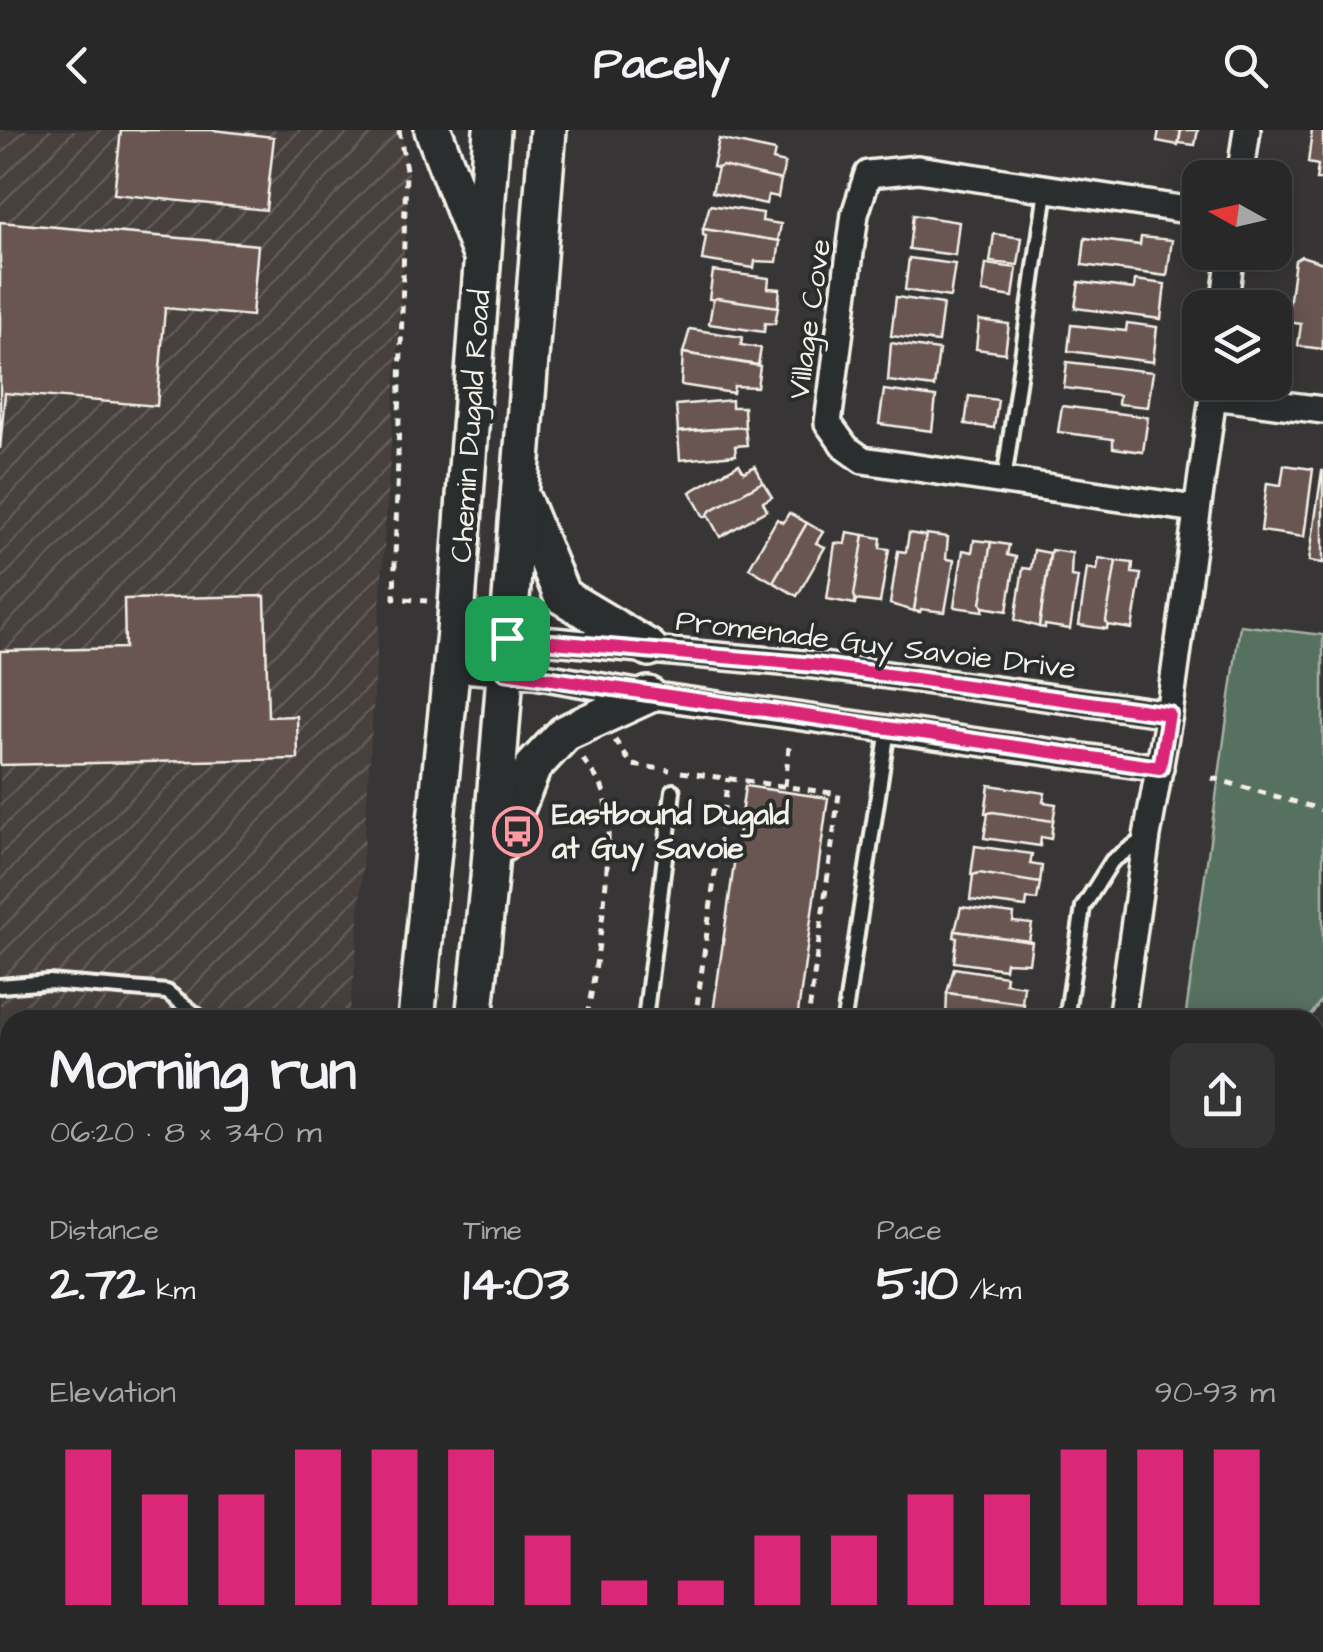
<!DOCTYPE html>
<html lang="en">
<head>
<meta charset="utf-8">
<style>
  :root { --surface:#292828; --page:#353434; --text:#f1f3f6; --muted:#a5a6a8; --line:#454445; --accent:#db2777 }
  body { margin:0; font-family:"Architects Daughter",sans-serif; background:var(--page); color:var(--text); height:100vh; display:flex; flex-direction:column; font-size:38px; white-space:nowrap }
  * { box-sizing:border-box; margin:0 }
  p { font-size:32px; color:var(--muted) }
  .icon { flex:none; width:55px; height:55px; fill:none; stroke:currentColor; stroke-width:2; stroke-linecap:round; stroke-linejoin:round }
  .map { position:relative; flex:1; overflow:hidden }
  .side { position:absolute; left:0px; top:880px; width:1325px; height:642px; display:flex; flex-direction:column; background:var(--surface); border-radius:30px 30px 0 0; box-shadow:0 5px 25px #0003,0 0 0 2px var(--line) }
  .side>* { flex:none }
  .needle { width:65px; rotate:278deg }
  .controls { position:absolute; left:1182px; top:30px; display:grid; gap:20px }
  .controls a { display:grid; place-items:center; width:110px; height:110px; border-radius:20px; background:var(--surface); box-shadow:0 5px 25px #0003,0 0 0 2px var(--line); font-size:50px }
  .pin { position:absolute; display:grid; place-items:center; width:85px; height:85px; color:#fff; margin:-42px; border-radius:20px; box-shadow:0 5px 15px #0006 }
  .round { display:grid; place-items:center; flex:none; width:105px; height:105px; border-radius:20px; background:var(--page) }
  .head { display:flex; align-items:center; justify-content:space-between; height:170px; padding:0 50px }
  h1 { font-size:55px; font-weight:700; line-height:75px }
  .metrics { display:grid; grid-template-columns:repeat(3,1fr); gap:15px; height:170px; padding:10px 50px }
  .metrics div { display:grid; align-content:center }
  .metrics b { font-size:50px; font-weight:700 }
  .metrics small { font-size:28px; font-weight:400 }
  .metrics p { font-size:28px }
  .chart { height:280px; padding:20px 50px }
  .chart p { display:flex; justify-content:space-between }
  .chart svg { width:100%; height:180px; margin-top:10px; stroke:var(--accent); stroke-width:6 }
  header { display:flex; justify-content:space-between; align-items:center; height:130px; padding:0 50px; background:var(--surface); font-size:45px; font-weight:700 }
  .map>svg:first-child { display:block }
</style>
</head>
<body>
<header><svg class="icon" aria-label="back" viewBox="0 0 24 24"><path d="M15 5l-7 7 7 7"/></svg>Pacely<svg class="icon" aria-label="search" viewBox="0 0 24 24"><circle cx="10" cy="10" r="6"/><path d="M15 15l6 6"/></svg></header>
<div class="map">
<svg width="1323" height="1522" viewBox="0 0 1323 1522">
  <defs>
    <pattern id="industrial-furrows" width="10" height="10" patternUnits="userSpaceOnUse" patternTransform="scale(2.5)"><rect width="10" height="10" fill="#463f3e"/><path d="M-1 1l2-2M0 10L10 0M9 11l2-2" fill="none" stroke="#615b5a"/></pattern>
  </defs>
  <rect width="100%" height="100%" fill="#373535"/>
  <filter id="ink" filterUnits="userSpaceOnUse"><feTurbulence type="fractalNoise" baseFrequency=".01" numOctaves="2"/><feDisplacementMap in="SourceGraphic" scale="20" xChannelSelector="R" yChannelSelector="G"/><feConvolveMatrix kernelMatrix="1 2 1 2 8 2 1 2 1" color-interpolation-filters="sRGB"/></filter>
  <g filter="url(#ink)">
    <path fill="url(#industrial-furrows)" d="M0,0H401L409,50L356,831L348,890H10V1512L264,1513L263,1522H0Z"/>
    <path fill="#567160" stroke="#a5b1a4" stroke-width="2.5" d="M1240,495L1323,505V867L1308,890H1185Z"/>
    <g fill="#695752" stroke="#f4f1e8" stroke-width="2.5">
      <path d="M121,0H213L274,7L266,80L114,64Z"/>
      <path d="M1159,0H1181L1178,15L1157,11Z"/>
      <path d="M1181,0H1198L1195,15L1179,13Z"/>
      <path d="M1312,0H1323V50H1316L1318,35L1308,33Z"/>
      <path d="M719,9L775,21L773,30L785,33L781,50L713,37Z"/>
      <path d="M722,36L781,50L778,67L768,65L766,74L712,62L718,38Z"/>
      <path d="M710,75L763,83L762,91L781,94L778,111L703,99Z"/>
      <path d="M913,85L959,92L955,125L909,119Z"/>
      <path d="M0,92L258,115L252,186L165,178L157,276L5,263L0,319Z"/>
      <path d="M703,99L780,111L777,132L755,131L754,138L702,130L706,106L703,105Z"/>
      <path d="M994,104L1022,108L1018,135L990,132Z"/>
      <path d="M1141,107L1172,110L1167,146L1082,135L1085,108L1140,115Z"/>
      <path d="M1301,126L1323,133V219L1298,216L1301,194L1287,192L1295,130Z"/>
      <path d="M909,128L955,134L950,167L905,160Z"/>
      <path d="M986,134L1017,138L1013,167L982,162Z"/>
      <path d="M713,141L769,148L768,158L780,159L778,177L709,169Z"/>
      <path d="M1135,150L1165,154L1161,189L1075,178L1079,152L1134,159Z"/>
      <path d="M896,167L943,174L938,212L891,206Z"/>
      <path d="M717,168L778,177L775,194L765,193L764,202L709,194L713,170Z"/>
      <path d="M979,190L1009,194L1005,223L976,219Z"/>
      <path d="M1127,193L1157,197L1153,232L1068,221L1071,195L1126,201Z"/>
      <path d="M690,199L742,207L741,215L761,218L758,235L683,223Z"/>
      <path d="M891,213L939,220L934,257L888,251Z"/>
      <path d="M683,223L760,236L757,257L734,256L733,263L681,255Z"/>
      <path d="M1067,232L1153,242L1148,277L1118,274L1119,265L1064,258Z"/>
      <path d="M884,260L936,267L932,301L879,294Z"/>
      <path d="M969,266L998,270L994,298L965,294Z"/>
      <path d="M732,270V277H744L745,297L678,302L676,275Z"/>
      <path d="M1062,276L1148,287L1143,322L1113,318V309L1058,302Z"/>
      <path d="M745,297L747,315L735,316L736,325L680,330L678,302Z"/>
      <path d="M739,334L744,342L755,336L763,352L704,387L690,362Z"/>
      <path d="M1284,335L1313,339L1304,407L1261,401L1267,353L1281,355Z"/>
      <path d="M1322,341H1323V433L1309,431Z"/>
      <path d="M763,352L772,367L763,372L767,380L720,407L708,385L710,381Z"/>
      <path d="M789,383L807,393L773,452L749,438L777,389L783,393Z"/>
      <path d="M807,393L823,402L816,413L825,417L797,466L773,452Z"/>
      <path d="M847,402L864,405L855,474L827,469L835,413L845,414Z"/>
      <path d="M909,403L926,406L914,481L890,474L898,421L906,422Z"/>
      <path d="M926,404L948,407L946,429L954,430L945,482L921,479L920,482L914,481Z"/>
      <path d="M864,405L881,408L880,418L889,419L880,473L856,470L854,465Z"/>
      <path d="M974,410L991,412L983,481L954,477L963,420L972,422Z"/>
      <path d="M991,412L1009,415L1007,425L1016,427L1007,481L983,477L981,473Z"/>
      <path d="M1034,420L1050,423L1039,497L1015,490L1023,438L1031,439Z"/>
      <path d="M1051,420L1072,423L1071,446L1078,447L1070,499L1045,495V498L1039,497Z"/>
      <path d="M1099,428L1116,431L1107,499L1079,495L1087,438L1097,440Z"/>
      <path d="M1116,431L1133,433L1132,443L1141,444L1132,499L1108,495L1106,491Z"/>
      <path d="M265,466L268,587L297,586L298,629L0,635V521L125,518L124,469Z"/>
      <path d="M989,655L1045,663L1043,672L1056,674L1053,691L985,683Z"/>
      <path d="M745,656L828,668L797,890H712Z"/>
      <path d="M993,682L1053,691L1051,709L1041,707L1040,716L984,708L988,683Z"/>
      <path d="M975,716L1032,724L1030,734L1042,736L1040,753L971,745Z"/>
      <path d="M979,743L1040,753L1037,770L1027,769L1026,777L970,770L973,745Z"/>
      <path d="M961,777L1014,784L1013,792L1032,794L1029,811L955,801Z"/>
      <path d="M955,801L1032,812L1029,833L1006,832L1005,839L954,832L957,808L954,807Z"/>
      <path d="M954,838L1006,846L1005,853L1024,856L1022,873L947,863Z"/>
      <path d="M947,863L1024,874L1022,890H946Z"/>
      <path d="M1315,1027L1323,1029V1092L1315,1091Z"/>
      <path d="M1317,1224H1323V1302L1315,1301Z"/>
      <path d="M0,1230L10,1231V1319L0,1318Z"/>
      <path d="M1315,1394L1323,1395L1320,1474L1315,1473Z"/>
    </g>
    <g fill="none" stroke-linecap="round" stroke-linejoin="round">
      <defs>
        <g id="service">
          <path d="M1004,351L1046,61"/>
          <path d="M0,856L49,852L167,862L203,890"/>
          <path d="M645,890L673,661"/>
          <path d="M844,890L888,599"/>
          <path d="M1066,890L1083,777L1112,731L1145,708"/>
          <path d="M0,1192H10"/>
          <path d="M0,1367L10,1368"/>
          <path d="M769,1512L836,1522"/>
          <path d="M127,1522L129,1512"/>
          <path d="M240,1522L242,1512"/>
        </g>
        <g id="minor">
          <path d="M1240,48L1247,0"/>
          <path d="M1224,178L1231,122"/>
          <path d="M1213,266L1323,280"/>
          <path d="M1195,379L863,330L846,318L828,293L855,84L868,44L918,39L1200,82"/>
          <path d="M455,502L815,535L1169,584"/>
          <path d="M451,538L534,545L648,565L1160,638"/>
          <path d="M1121,890L1147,706L1169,584L1215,252"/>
          <path d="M1315,1150L1323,1151"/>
          <path d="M1253,1512L1320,1522"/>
        </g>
        <g id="secondary">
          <path d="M433,0L479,120"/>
          <path d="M523,371L562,466L649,518"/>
          <path d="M502,714L533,637L565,603L648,565"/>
          <path d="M416,890L455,502L492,0"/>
          <path d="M474,890L489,748L548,0"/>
          <path d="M335,1522L337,1512"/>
          <path d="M395,1522L396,1512"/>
        </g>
      </defs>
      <use href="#service" stroke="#f4f1e8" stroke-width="20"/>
      <use href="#minor" stroke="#f4f1e8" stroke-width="32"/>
      <use href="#secondary" stroke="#f4f1e8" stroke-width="42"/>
      <g stroke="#f4f1e8" stroke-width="5" stroke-dasharray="8 8" stroke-linecap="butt">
        <path d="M399,0L406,40L394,468L427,471"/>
        <path d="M615,610L632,635L670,640"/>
        <path d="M583,629C588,637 596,646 601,655C620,693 596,844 586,890"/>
        <path d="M681,642L839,664L808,890"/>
        <path d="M1212,648L1323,680"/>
        <path d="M785,656L789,617"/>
        <path d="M695,890L728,648"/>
        <path d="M544,1512L615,1522"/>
        <path d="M487,1522L489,1512"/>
      </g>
      <use href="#service" stroke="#2a2d2e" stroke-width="12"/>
      <use href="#minor" stroke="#2a2d2e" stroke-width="25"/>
      <use href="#secondary" stroke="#2a2d2e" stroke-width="35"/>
    </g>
  </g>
  <g fill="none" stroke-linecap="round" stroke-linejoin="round" filter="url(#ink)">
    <defs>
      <path id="route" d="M507,508L815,535L1169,584L1160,638L505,542Z"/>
    </defs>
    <use href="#route" stroke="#fff" stroke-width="20"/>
    <use href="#route" stroke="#db2777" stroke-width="12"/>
  </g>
  <defs>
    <symbol id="bus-ring" viewBox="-11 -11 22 22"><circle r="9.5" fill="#2a2d2e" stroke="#ff9aa2" stroke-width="1.5"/><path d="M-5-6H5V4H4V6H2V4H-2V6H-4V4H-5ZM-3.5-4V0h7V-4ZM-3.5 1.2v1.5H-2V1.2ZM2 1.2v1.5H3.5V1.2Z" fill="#ff9aa2"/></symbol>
  </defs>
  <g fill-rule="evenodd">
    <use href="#bus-ring" x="490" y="674" width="55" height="55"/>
  </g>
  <g text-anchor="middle" stroke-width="8" stroke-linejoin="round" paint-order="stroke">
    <g font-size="30" fill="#f4f1e8" stroke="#2a2d2e">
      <text transform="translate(809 189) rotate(-82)" y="10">Village Cove</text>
      <text transform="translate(470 296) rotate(-86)" y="10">Chemin Dugald Road</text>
      <text transform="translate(876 514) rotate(7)" y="10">Promenade Guy Savoie Drive</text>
    </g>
    <g font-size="30" font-weight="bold" fill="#f4f1e8" stroke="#2a2d2e" text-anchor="start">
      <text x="552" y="694">Eastbound Dugald<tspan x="552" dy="34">at Guy Savoie</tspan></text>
    </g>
  </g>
</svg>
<div class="controls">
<a><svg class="needle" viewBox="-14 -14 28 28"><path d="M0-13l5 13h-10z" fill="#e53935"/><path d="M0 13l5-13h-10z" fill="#a5a6a8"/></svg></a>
<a><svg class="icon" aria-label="layers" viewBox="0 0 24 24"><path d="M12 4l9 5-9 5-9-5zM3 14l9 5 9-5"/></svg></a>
</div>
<div class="pin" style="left:507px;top:508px;background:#1e9e55"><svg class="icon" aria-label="arrive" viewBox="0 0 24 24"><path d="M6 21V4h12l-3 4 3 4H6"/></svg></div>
<section class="side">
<div class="head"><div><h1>Morning run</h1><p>06:20 · 8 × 340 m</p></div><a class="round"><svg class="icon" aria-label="share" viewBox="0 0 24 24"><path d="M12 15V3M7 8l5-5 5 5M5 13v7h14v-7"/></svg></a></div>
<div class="metrics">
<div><p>Distance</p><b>2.72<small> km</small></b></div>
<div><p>Time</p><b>14:03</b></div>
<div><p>Pace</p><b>5:10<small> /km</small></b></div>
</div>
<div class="chart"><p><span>Elevation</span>90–93 m</p>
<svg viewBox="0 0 160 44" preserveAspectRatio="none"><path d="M5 44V6M15 44V17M25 44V17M35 44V6M45 44V6M55 44V6M65 44V27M75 44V38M85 44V38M95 44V27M105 44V27M115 44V17M125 44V17M135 44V6M145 44V6M155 44V6"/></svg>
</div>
</section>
</div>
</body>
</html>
